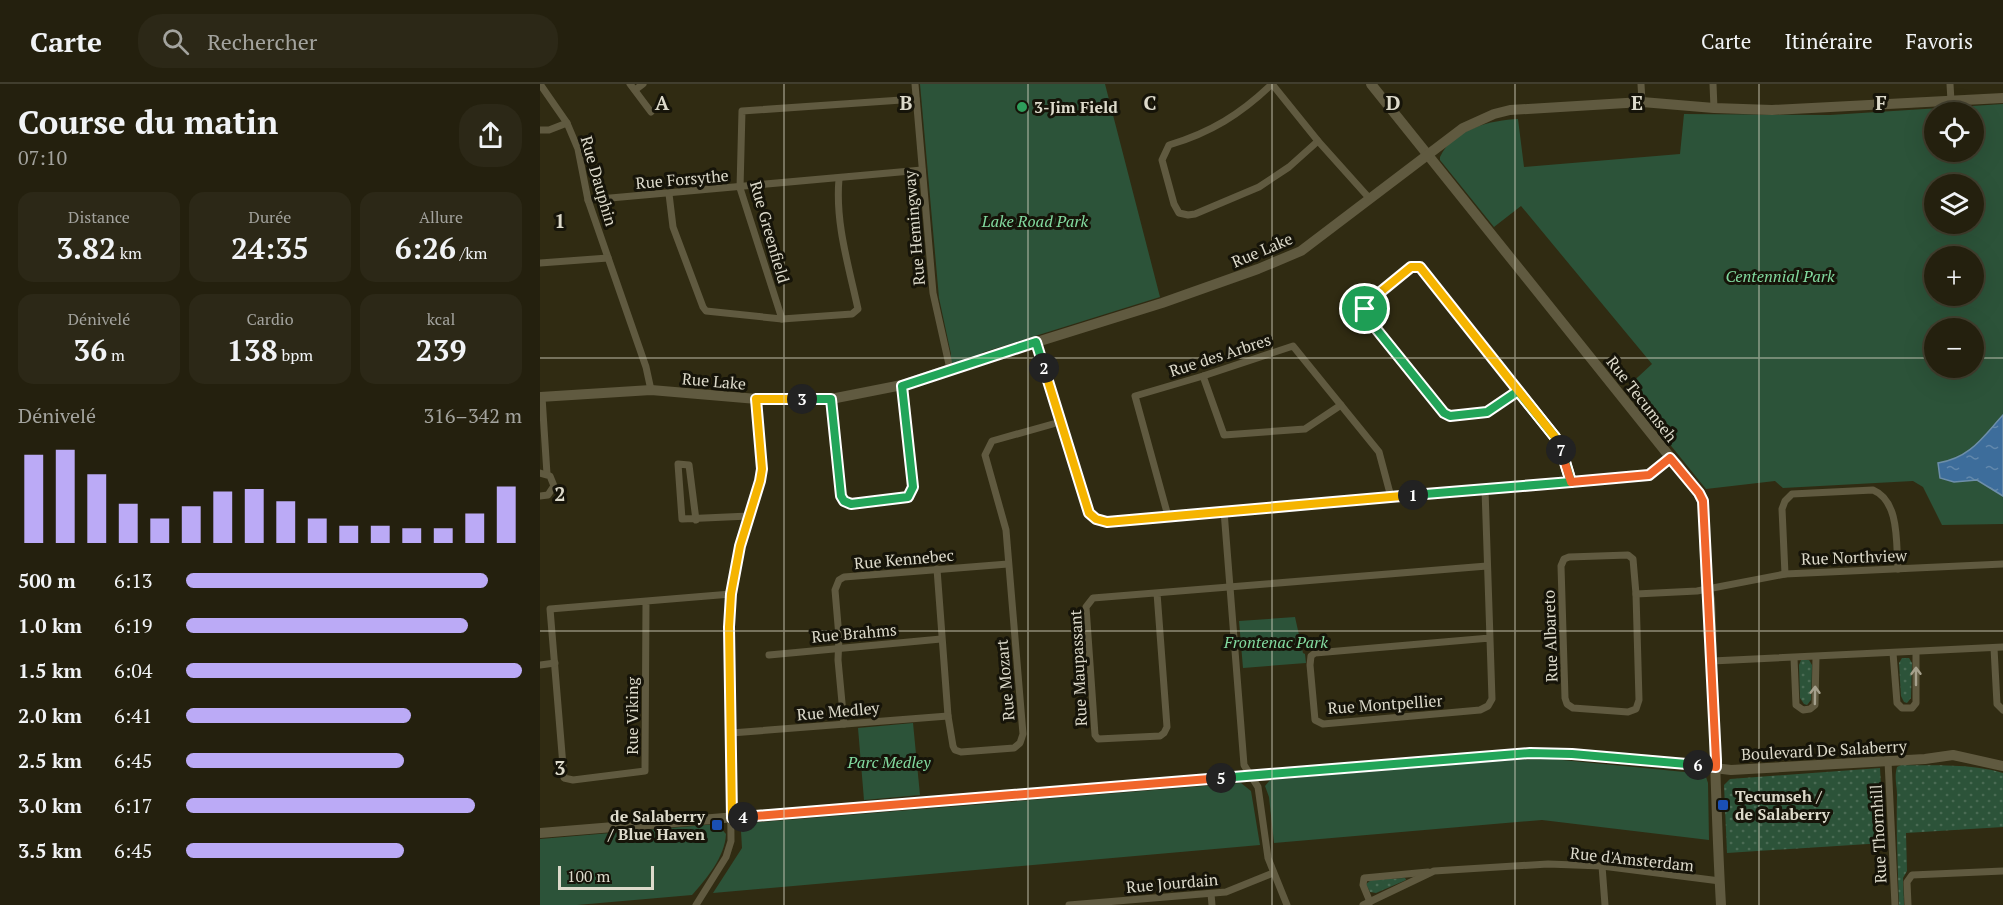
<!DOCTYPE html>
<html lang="fr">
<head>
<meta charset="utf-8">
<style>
  :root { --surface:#24200e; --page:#2c2817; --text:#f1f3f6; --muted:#a3a39e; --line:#413e2e; --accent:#bbaaf6 }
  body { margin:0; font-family:"PT Serif",serif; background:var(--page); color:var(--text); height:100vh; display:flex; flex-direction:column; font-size:22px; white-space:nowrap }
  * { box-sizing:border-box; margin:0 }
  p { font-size:20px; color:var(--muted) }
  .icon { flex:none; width:33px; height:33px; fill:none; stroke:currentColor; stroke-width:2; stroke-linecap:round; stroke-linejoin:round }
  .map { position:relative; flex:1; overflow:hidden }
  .details { display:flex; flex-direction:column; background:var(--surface); width:540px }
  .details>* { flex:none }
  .fabs { position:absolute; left:1384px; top:18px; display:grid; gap:12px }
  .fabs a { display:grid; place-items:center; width:60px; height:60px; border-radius:50%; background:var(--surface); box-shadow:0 6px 24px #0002,0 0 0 2px var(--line); font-size:30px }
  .scale { position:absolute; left:18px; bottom:15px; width:96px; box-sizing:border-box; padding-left:6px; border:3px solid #dddacb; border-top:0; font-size:16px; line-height:21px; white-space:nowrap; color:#dddacb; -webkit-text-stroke:4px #161409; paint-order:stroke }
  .pin { position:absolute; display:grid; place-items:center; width:51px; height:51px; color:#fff; margin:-26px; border:3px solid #fff; border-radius:50%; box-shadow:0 2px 6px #0007 }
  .km { position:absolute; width:30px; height:30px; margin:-15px; border-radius:50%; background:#222; color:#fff; font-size:16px; line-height:30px; text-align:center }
  .round { display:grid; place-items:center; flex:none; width:63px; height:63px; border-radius:24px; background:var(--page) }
  .summary { display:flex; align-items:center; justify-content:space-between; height:102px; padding:0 18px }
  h1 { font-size:33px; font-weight:600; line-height:45px }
  .stats { display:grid; grid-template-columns:repeat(3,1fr); gap:9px; height:102px; padding:6px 18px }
  .stats div { display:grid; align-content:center; border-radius:15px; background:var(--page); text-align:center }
  .stats b { font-size:30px; font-weight:600 }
  .stats small { font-size:16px; font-weight:400 }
  .stats p { font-size:16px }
  .chart { height:168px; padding:12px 18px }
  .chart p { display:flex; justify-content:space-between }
  .chart svg { width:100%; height:108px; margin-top:6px; stroke:var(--accent); stroke-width:6 }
  ul { padding:0 18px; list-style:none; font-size:20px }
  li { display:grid; grid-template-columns:96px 72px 1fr; align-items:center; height:45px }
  li i { height:15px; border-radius:8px; background:var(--accent) }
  header { display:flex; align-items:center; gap:36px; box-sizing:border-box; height:84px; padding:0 30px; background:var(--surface); border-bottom:2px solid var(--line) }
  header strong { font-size:28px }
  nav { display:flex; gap:33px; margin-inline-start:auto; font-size:21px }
  .search { width:420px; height:54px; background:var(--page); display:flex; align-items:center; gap:15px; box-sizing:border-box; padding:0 21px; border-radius:24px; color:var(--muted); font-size:22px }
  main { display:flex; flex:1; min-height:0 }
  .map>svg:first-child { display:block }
</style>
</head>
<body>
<header>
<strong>Carte</strong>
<div class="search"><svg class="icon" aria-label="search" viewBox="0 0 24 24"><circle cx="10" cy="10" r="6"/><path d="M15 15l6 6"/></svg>Rechercher</div>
<nav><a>Carte</a><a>Itinéraire</a><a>Favoris</a></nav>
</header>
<main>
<section class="details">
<div class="summary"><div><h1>Course du matin</h1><p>07:10</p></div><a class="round"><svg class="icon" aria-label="share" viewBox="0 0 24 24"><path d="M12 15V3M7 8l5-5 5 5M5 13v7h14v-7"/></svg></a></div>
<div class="stats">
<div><p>Distance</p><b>3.82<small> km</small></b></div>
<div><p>Durée</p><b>24:35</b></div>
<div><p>Allure</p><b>6:26<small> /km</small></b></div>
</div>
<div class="stats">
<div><p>Dénivelé</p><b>36<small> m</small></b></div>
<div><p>Cardio</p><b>138<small> bpm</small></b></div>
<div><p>kcal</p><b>239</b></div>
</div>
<div class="chart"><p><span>Dénivelé</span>316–342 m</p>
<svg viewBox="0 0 160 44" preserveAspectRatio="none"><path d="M5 44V8M15 44V6M25 44V16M35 44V28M45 44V34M55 44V29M65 44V23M75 44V22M85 44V27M95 44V34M105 44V37M115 44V37M125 44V38M135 44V38M145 44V32M155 44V21"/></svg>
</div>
<ul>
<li><b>500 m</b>6:13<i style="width:90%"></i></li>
<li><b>1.0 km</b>6:19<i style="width:84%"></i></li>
<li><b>1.5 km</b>6:04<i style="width:100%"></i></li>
<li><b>2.0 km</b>6:41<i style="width:67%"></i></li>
<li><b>2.5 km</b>6:45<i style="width:65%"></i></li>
<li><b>3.0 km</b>6:17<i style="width:86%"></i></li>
<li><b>3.5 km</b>6:45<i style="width:65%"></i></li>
</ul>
</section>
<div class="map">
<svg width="1463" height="821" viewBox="0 0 1463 821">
  <defs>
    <pattern id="grass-dots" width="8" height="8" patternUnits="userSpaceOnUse" patternTransform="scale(1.5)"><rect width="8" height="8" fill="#2c5339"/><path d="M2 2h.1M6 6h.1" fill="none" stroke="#4a6b54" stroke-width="1.8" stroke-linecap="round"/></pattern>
    <pattern id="water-ripples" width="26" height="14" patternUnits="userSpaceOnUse" patternTransform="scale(1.5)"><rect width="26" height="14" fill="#3d6d9b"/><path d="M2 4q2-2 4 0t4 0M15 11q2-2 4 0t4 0" fill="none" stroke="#6288ac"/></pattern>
  </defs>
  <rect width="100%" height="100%" fill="#302b12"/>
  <g fill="url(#grass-dots)">
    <path d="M1362,574H1369L1372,579L1371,614L1367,619L1364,618L1361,612L1359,579Z"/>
    <path d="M1261,576H1269L1272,581L1271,616L1267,621L1264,620L1260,614L1259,581Z"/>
    <path d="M1361,681C1396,682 1429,679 1463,689V743L1366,749L1367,787L1363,794L1364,821H1359C1358,784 1356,748 1357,711C1357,701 1354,693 1357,683Z"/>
    <path d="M1340,684L1344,759L1187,769L1184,701L1190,695Z"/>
    <path d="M865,794L866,796L836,809L830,808L826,800L831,796Z"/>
  </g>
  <g fill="#2c5339" fill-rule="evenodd">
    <path d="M380,0H565L620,213L444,268L410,285L411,270L399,214Z"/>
    <path d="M1463,20V440L1402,441L1383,403L1373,397L1243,404L1235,397L1166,405L1085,305L1112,280L981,122L954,143L900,76V73C913,45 952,36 978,35L984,83L1140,70L1144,30L1290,31ZM1395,28H1434V68H1395ZM1395,100H1434V140H1395ZM1395,172H1434V212H1395ZM1395,244H1434V284H1395Z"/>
    <path d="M755,533L763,569L765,570L766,579L703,584L699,537Z"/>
    <path d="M373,639L380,711L324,716L318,644Z"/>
    <path d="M1012,675L1165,690L1168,699L1169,756L1002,736L734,759L729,713L725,702L730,696L967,676Z"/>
    <path d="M701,699L711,707L720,761L173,809L202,764L201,747L203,742L210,739Z"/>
    <path d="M177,740L186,750C185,773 166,795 152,811L37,821H0V755Z"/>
  </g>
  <path fill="url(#water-ripples)" stroke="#6d8ea9" stroke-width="1.5" d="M1463,331V412L1437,396L1414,398L1400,394L1398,379C1430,374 1442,354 1463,331Z"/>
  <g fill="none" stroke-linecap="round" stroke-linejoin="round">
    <g stroke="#605a40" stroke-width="7">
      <path d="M0,0L27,39L38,65L48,116L106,283L111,306"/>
      <path d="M90,0L111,28"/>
      <path d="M375,0L393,209L410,285"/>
      <path d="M732,0C701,30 670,49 629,61L622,76L634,120L639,129L648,131L655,130L719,103L749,83L778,57"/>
      <path d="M732,0L778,57L830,115"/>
      <path d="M1101,0L1102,18"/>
      <path d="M1173,0L1174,24"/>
      <path d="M1410,0L1411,17"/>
      <path d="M95,6L103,0"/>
      <path d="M0,46H9L27,39"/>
      <path d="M129,110L133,143L163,223L166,227L242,235L312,230L318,225C309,183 295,139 299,95"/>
      <path d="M48,116L382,86"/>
      <path d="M0,179L68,174"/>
      <path d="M242,235L200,104L202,27L376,15"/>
      <path d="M496,258L550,429L556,435L567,438L1109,391L1130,373"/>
      <path d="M663,292L684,351L765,345L801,321"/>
      <path d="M977,307L947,328L910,331L904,329L825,231L827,219L871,183H880L1015,353L1021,364L1031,398"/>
      <path d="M2,313L7,390"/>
      <path d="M291,315L301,412L304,417L311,420L368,413L373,403L362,301"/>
      <path d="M0,389L10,392L14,402L8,411L0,412"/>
      <path d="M945,405L952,615L948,622L940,626L783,640L775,636L770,581L771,572L775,569L950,554"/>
      <path d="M684,427L704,681L718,703L728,774L747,821"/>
      <path d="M628,432L595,312L663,292L753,262L839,368L851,413"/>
      <path d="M156,436L149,381L138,380L142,435L209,432"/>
      <path d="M1088,471L1093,475L1096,510L1099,616L1096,625L1088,628L1033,624L1027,620L1025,614L1021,482L1024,475L1029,473Z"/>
      <path d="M397,485L408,632L413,662L415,666L421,668L474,664L480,659L483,650L466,446L445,371L452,357L520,338"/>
      <path d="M1245,490L1242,425L1245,417L1252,410L1333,406C1360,417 1356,460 1358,485"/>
      <path d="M617,509L627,643L624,649L620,652L558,655L555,651L546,523L553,514L947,482"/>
      <path d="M1096,510L1157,507L1245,490L1463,480"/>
      <path d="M106,518L105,687L33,696L24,694L10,525L191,510"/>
      <path d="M1454,564L1457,620L1463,626"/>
      <path d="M1353,569L1357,619L1362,624H1372L1376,619V568"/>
      <path d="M229,571L401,555"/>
      <path d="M1254,574L1256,621L1263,626L1270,625L1275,621L1276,573"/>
      <path d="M1172,577L1463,563"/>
      <path d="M0,581L15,579"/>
      <path d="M304,640L298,576L299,553L295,506L299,496L304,493L468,480"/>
      <path d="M191,649L408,632"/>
      <path d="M1348,677L1355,821"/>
      <path d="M1062,782L1065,821"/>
      <path d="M671,810L672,821"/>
      <path d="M830,818L823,801L824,794L888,788"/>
      <path d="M156,821L186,773L191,757L189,543L191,510L195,485L221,397L222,385L217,315"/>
      <path d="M529,821L686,808L733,789"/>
      <path d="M823,821L894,787L1008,780L1062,782L1180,797"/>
      <path d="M1368,821L1367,798L1372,791L1463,787"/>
    </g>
    <g stroke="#605a40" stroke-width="10">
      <path d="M831,0L1130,373L1138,381L1163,417L1166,497L1170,515C1174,617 1175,719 1181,821"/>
      <path d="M0,313L111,306L217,315H291L362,301L410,285L622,219L718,185L761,167L923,44L954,30L970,26L1102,18L1174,24L1232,26L1463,14"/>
      <path d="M0,749L975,670H1032L1116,677L1191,686L1385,675L1413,671L1463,682"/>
    </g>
  </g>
  <defs><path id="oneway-shaft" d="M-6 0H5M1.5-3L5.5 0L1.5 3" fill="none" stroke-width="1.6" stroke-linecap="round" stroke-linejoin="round" transform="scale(1.5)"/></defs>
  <g stroke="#a5a08c">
    <use href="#oneway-shaft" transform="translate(1376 592) rotate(-90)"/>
    <use href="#oneway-shaft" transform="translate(1275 611) rotate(-89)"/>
  </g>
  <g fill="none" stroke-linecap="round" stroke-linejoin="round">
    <defs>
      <path id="split-1" d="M825,225V231L904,329L910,332L947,328L978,307L1015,353L1021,364L1031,398L873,411"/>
      <path id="split-2" d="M504,284L549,429L556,435L567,438L873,411"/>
      <path id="split-3" d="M262,315H291L301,412L304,417L311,420L368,413L373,403L362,302L496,258L504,284"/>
      <path id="split-4" d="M203,733L192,734L189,543L191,510L200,462L220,397L222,385L216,315H262"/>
      <path id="split-5" d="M203,733L681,694"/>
      <path id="split-6" d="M681,694L990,669L1032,670L1158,681"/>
      <path id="split-7" d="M1021,366L1031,398L1109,391L1130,374L1159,409L1163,417L1176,676V683L1158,681"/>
      <path id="split-8" d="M825,225L827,219L871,183H880L1015,353L1021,366"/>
    </defs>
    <use href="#split-1" stroke="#fff" stroke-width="12"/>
    <use href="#split-2" stroke="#fff" stroke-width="12"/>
    <use href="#split-3" stroke="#fff" stroke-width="12"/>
    <use href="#split-4" stroke="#fff" stroke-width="12"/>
    <use href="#split-5" stroke="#fff" stroke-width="12"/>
    <use href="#split-6" stroke="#fff" stroke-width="12"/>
    <use href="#split-7" stroke="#fff" stroke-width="12"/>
    <use href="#split-8" stroke="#fff" stroke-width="12"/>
    <use href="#split-1" stroke="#22a559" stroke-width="8"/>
    <use href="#split-2" stroke="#f5b400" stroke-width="8"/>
    <use href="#split-3" stroke="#22a559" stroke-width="8"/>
    <use href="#split-4" stroke="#f5b400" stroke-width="8"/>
    <use href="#split-5" stroke="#f0652b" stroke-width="8"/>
    <use href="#split-6" stroke="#22a559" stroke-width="8"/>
    <use href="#split-7" stroke="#f0652b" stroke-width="8"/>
    <use href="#split-8" stroke="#f5b400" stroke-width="8"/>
  </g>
  <path fill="none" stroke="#dddacb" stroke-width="1.5" stroke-opacity="0.55" d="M244,0V821M488,0V821M732,0V821M975,0V821M1219,0V821M0,274H1395M1434,274H1463M0,547H1463"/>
  <circle fill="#2e9e5b" stroke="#161409" stroke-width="2" cx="482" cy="23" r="6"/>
  <g fill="#1a4fb4" stroke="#161409" stroke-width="2">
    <rect x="1177" y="715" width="12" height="12" rx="3"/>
    <rect x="171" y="735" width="12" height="12" rx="3"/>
  </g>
  <g text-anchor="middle" stroke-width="6" stroke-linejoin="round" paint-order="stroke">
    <g font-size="16" font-weight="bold" fill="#dddacb" stroke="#161409" text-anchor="start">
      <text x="494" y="29">3-Jim Field</text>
      <text x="1195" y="718">Tecumseh /<tspan x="1195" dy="18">de Salaberry</tspan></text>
      <text x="165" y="738" text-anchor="end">de Salaberry<tspan x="165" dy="18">/ Blue Haven</tspan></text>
    </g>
    <g font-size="16" fill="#dddacb" stroke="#161409">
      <text transform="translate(142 95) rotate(-5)" y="6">Rue Forsythe</text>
      <text transform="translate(59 97) rotate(74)" y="6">Rue Dauphin</text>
      <text transform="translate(374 144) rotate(-95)" y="6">Rue Hemingway</text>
      <text transform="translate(230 148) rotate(74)" y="6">Rue Greenfield</text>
      <text transform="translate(722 166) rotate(-23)" y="6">Rue Lake</text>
      <text transform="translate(680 271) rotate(-18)" y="6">Rue des Arbres</text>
      <text transform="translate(174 297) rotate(5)" y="6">Rue Lake</text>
      <text transform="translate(1102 315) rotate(52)" y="6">Rue Tecumseh</text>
      <text transform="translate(1314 473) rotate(-2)" y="6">Rue Northview</text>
      <text transform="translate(364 475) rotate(-5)" y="6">Rue Kennebec</text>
      <text transform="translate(314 549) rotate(-5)" y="6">Rue Brahms</text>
      <text transform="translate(1010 552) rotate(-92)" y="6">Rue Albareto</text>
      <text transform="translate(538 584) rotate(-93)" y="6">Rue Maupassant</text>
      <text transform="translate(465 596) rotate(-95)" y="6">Rue Mozart</text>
      <text transform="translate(845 620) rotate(-4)" y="6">Rue Montpellier</text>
      <text transform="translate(298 627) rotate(-5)" y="6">Rue Medley</text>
      <text transform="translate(92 632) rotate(-90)" y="6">Rue Viking</text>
      <text transform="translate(1284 666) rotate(-3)" y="6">Boulevard De Salaberry</text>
      <text transform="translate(1338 750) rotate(-93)" y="6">Rue Thornhill</text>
      <text transform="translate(1092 775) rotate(6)" y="6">Rue d'Amsterdam</text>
      <text transform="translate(632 799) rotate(-5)" y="6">Rue Jourdain</text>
    </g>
    <g font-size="16" font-style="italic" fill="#82da9f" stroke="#161409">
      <text x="495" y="143">Lake Road Park</text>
      <text x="1240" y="198">Centennial Park</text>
      <text x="736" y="564">Frontenac Park</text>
      <text x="349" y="684">Parc Medley</text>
    </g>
  </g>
  <g font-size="20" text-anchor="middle" font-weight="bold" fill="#dddacb" stroke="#161409" stroke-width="6" stroke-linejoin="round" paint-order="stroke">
    <text x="122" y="26">A</text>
    <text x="366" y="26">B</text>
    <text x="610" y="26">C</text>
    <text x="853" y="26">D</text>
    <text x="1097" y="26">E</text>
    <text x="1341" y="26">F</text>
    <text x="20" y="144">1</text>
    <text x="20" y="417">2</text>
    <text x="20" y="691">3</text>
  </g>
</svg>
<div class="fabs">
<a><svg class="icon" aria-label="locate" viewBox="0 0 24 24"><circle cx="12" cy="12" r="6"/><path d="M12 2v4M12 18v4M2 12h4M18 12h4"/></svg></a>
<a><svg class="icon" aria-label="layers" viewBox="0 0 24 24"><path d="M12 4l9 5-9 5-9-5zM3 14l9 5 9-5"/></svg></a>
<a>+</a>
<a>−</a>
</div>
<div class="scale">100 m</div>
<div class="pin" style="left:825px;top:225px;background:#1e9e55"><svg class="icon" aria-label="arrive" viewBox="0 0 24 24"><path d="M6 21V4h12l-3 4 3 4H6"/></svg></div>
<b class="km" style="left:873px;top:411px">1</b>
<b class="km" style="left:504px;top:284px">2</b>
<b class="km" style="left:262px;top:315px">3</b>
<b class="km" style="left:203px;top:733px">4</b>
<b class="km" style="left:681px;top:694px">5</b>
<b class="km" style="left:1158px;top:681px">6</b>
<b class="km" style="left:1021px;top:366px">7</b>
</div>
</main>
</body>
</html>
